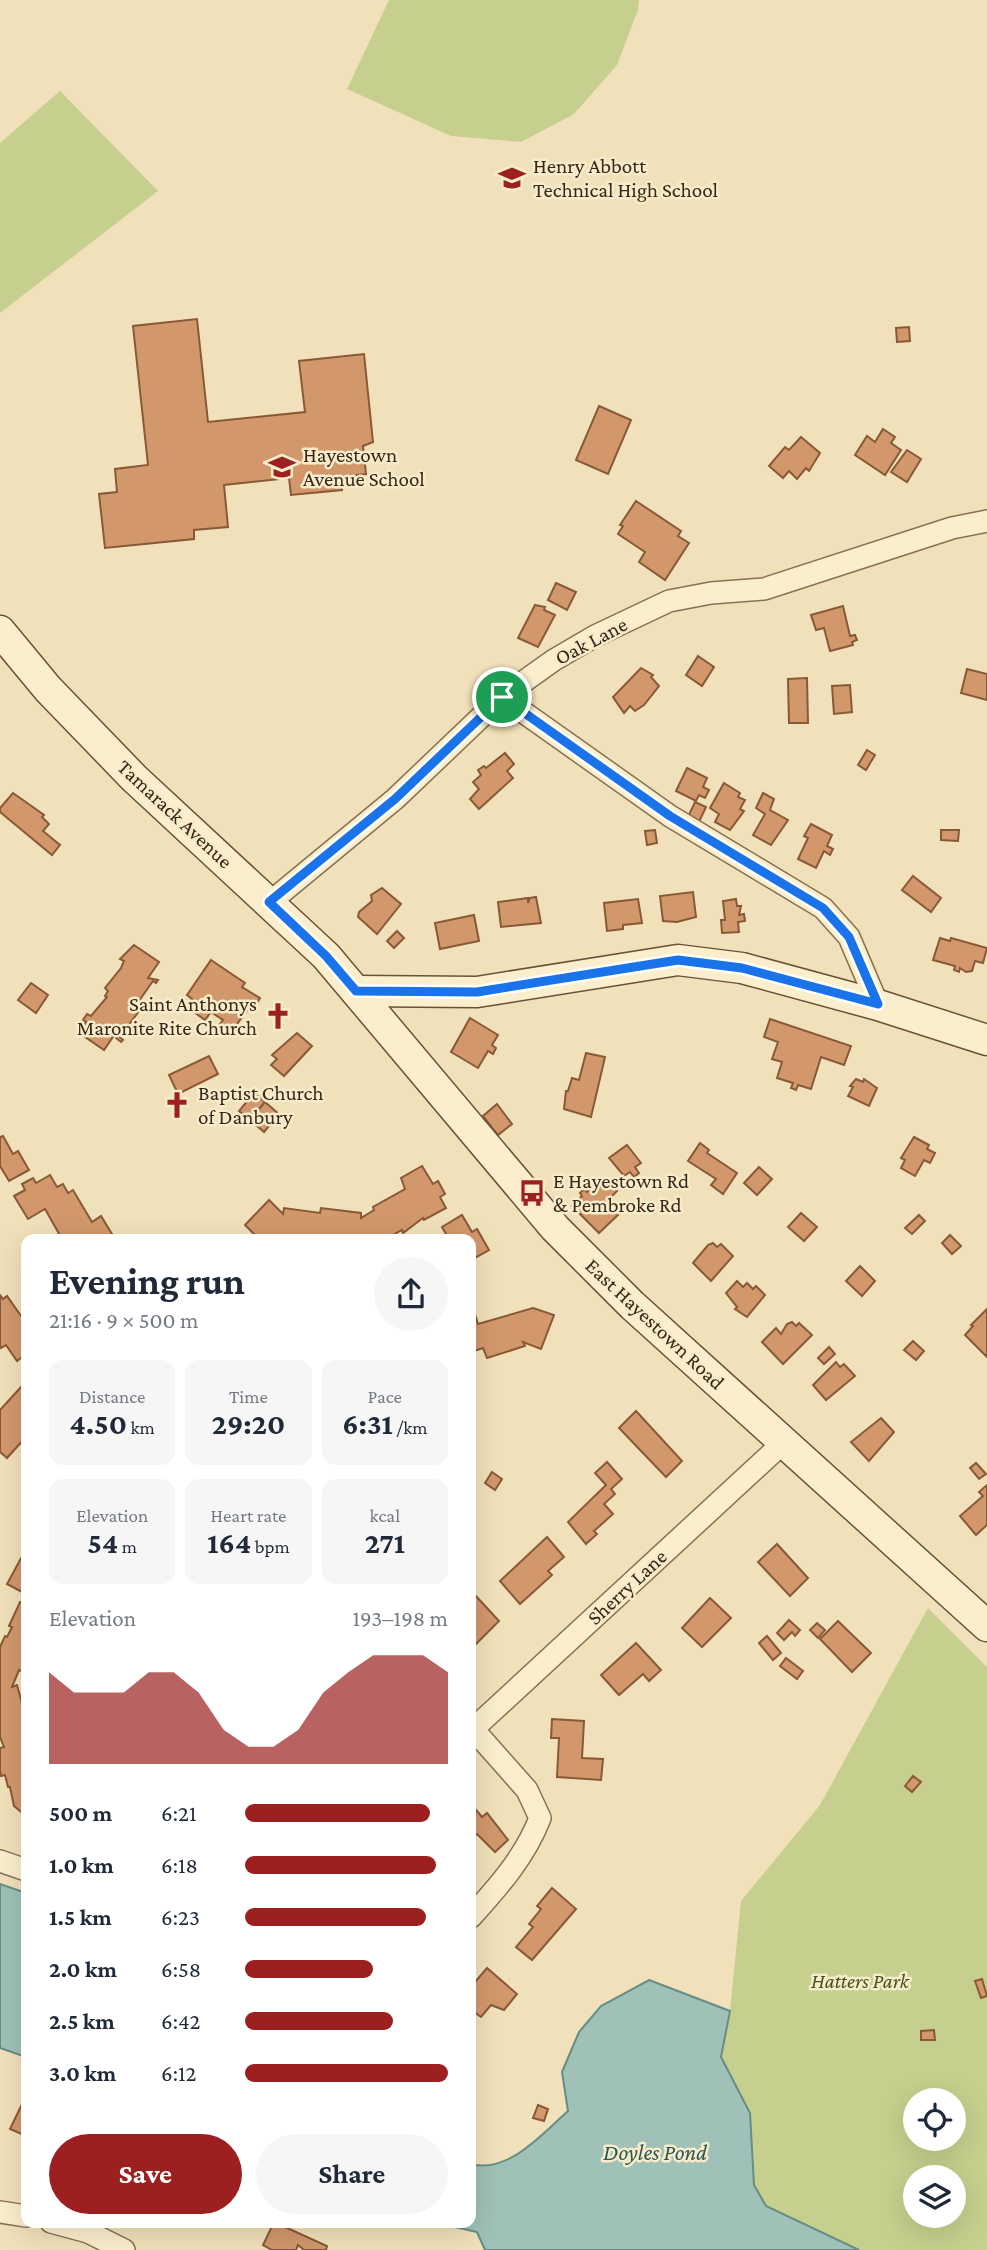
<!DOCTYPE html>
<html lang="en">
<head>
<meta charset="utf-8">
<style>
  :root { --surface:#fff; --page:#f6f6f7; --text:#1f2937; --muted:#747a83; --accent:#9b201f }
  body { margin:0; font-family:"Crimson Pro",serif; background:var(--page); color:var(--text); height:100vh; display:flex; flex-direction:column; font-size:26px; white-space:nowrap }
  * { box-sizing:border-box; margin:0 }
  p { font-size:23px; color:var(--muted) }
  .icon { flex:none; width:38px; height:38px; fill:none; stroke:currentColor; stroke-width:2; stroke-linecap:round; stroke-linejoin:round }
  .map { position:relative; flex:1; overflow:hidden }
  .drawer { position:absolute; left:21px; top:1234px; width:455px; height:994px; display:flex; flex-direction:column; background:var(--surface); border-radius:14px; box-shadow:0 7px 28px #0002 }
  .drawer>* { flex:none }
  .fabs { position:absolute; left:903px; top:2088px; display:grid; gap:14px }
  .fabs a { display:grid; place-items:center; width:63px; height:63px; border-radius:50%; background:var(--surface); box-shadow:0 7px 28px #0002; font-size:35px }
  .pin { position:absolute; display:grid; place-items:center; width:60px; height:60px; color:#fff; margin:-30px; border:4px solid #fff; border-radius:50%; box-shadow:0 2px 7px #0007 }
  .round { display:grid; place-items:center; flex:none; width:74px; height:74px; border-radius:37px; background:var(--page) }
  .headline { display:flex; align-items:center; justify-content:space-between; height:119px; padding:0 28px }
  h1 { font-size:38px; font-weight:700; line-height:52px }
  .figures { display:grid; grid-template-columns:repeat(3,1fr); gap:10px; height:119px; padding:7px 28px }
  .figures div { display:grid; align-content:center; border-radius:14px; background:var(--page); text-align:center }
  .figures b { font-size:30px; font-weight:700 }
  .figures small { font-size:19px; font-weight:400 }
  .figures p { font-size:19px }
  .chart { height:196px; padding:14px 28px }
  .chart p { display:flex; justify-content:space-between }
  .chart svg { width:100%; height:126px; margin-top:7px; fill:var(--accent); opacity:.7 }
  .cta { display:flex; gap:14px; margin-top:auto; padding:14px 28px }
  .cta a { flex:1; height:80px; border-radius:42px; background:var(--accent); color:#fff; font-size:28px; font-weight:700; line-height:80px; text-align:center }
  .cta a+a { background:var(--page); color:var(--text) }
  ul { padding:0 28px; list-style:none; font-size:23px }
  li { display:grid; grid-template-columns:112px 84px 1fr; align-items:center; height:52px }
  li i { height:18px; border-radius:9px; background:var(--accent) }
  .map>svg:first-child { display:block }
</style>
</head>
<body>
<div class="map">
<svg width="987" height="2250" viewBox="0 0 987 2250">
  <rect width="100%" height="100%" fill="#f1e1ba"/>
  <g fill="#c6cf8d" fill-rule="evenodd">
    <path d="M389,0H639L638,10L617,65L574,114L521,142L451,136L347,89Z"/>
    <path d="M60,91L158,191L0,313V143Z"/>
    <path d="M928,1608L987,1667V2250H859L766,2206L753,2185L750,2113L721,2057L730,2011L741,1901L820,1805ZM915,2100H954V2138H915ZM915,2177H954V2216H915Z"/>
  </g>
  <g fill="#9fc1b7" stroke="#668e85" stroke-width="2">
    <path d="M0,1884L26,1893V2057L0,2048Z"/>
    <path d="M649,1980L730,2011L721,2057L750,2113L754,2185L766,2206L859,2250H485L477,2232L437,2223L471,2222V2164C508,2174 542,2134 568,2111L562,2072L579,2032L601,2006Z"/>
  </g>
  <g fill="#d2986c" stroke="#895937" stroke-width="2">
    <path d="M197,319L208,422L305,412L299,361L364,354L373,442L363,446L366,474L340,477L342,490L291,495L289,478L224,485L228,527L194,530V539L105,548L99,494L117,492L115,469L148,465L133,326Z"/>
    <path d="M909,327L910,341L897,342L896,328Z"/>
    <path d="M599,406L631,420L608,474L576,460Z"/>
    <path d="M883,429L895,437L891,443L901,450L885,475L855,455L867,436L875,442Z"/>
    <path d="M801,437L820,453L809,471L806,468L797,479L789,471L783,478L769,466L785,447L789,450Z"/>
    <path d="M907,450L921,459L907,482L891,472Z"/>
    <path d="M636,501L681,531L678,536L689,543L665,580L639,562L645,552L618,534L623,526L620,525Z"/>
    <path d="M556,583L576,592L567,610L548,600Z"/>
    <path d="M535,605L545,607L544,610L555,615L538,647L518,638Z"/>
    <path d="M843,606L850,636L855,635L857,640L852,642L853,645L830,651L824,628L816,630L811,615Z"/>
    <path d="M698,656L714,667L702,686L686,675Z"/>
    <path d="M641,668L653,675L651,677L659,686L644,705L635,711L630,706L624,713L613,697Z"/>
    <path d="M967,669L987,674V700L961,693Z"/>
    <path d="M807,678L808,723H789L788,679Z"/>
    <path d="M850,685L852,712L834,714L832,686Z"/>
    <path d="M867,750L875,755L866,770L858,765Z"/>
    <path d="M505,753L514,764L507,771L513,778L479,809L470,799L479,789L473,782L481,775L478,770L484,766L486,768Z"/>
    <path d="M687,768L707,778L703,787L709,790L705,798L699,795L696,801L676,791Z"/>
    <path d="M724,783L740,793L738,797L745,800L740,809L744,811L730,830L715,822L719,814L710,808Z"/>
    <path d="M13,793L44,815L42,817L49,824L43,831L60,845L52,855L0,812V808Z"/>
    <path d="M763,793L774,799L770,810L788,820L771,845L753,835L765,814L756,808Z"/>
    <path d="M695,802L706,807L698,824L687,819Z"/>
    <path d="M811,824L832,835L827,846L833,849L830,855L824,851L816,868L798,859L808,838L804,836Z"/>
    <path d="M655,830L657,843L647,845L645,831Z"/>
    <path d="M941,830H959L958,841L941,840Z"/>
    <path d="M913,876L941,898L931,912L902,890Z"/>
    <path d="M382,888L401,904L377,934L358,917L359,912L372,901L371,895Z"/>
    <path d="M693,892L696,917L677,922L663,921L660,896Z"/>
    <path d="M536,897L541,923L501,927L498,902L528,898V903L530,898Z"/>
    <path d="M638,899L642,923L623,925V929L607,931L604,903Z"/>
    <path d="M736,899L737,906H741L739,915L744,914L745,921L738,922L739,932L722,933L721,920H725L723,901Z"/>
    <path d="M474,915L479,941L440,949L435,923Z"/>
    <path d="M397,931L404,938L394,948L387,941Z"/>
    <path d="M940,938L950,941L951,938L987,948L983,963L975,961L972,971L966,972L960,968L959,972L954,970L955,966L933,960Z"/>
    <path d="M134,945L159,962L148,978L158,980L156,983L153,981L134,1008L139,1011L120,1037L123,1040L121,1042L116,1038L118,1036L115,1034L104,1050L78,1032L86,1022L83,1020L87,1014L91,1016L107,997L105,996L108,991L105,988L121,968L124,961L120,959Z"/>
    <path d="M211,960L245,983L242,987L260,998L255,1006L252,1004L228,1036L217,1028L223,1020L211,1012L205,1020L187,1007L192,999L187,995Z"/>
    <path d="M31,983L48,995L36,1013L18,1000Z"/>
    <path d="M470,1018L498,1035L492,1045L496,1048L493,1054L488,1051L478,1068L451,1052Z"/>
    <path d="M770,1019L851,1046L844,1065L821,1057L811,1089L798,1085L796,1090L791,1088L793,1083L777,1078L782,1062L772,1059L778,1042L764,1037Z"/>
    <path d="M297,1033L312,1046L284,1076L271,1065L277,1059L272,1055Z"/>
    <path d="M586,1053L605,1057L591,1117L564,1109L566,1091H568L572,1078L579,1080Z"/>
    <path d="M209,1056L218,1074L178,1094L169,1075Z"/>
    <path d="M856,1079L863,1082L864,1079L877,1088L869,1106L848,1096L853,1087L850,1086Z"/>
    <path d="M254,1093L265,1102L250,1120L239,1111Z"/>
    <path d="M265,1102L279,1114L264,1132L250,1120Z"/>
    <path d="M497,1104L512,1124L498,1135L483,1116Z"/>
    <path d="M3,1136L13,1154L18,1151L29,1170L9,1181L0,1166V1137Z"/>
    <path d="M914,1137L929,1145L927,1149L935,1153L930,1163L924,1160L915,1176L901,1168L905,1160L901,1158Z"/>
    <path d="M700,1143L709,1150L707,1153L737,1173L723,1194L711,1185L716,1179L688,1161Z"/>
    <path d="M627,1145L641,1163L635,1167L639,1173L634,1177L630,1172L624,1176L609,1158Z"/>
    <path d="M422,1166L433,1184L438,1181L445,1194L440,1197L446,1208L424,1220L423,1218L403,1233L402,1230L393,1235L394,1239L263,1237L259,1239L245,1225L269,1200L283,1214L284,1208L320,1213L321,1208L361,1213V1218L374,1210L373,1207L405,1189L401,1178Z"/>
    <path d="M759,1167L772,1179L757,1195L744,1183Z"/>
    <path d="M50,1175L57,1187L63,1184L68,1193L73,1190L92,1222L101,1216L112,1234L110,1235L119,1239H74L72,1236L62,1239L45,1209L28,1219L14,1196L25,1190L22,1184L33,1178L36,1183Z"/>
    <path d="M607,1181L617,1191L609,1199L621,1212L599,1233L572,1206L582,1196L580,1193L584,1189L587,1192L595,1184L599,1188Z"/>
    <path d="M801,1213L817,1227L804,1241L788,1227Z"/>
    <path d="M462,1215L472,1232L477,1229L489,1250L471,1260V1239H449L442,1227Z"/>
    <path d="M919,1215L925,1221L912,1234L905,1228Z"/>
    <path d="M950,1235L961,1246L952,1254L942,1243Z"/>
    <path d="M713,1243L717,1247L721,1244L733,1256L711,1281L693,1263L708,1245Z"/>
    <path d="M860,1266L875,1281L862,1296L846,1281Z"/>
    <path d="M737,1281L743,1287L747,1283L753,1289L756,1286L765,1295L747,1317L735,1309L737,1307L726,1293Z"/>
    <path d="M0,1295L3,1299L7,1296L26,1323V1433L23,1437L25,1438L7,1458L0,1452V1410L21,1387L24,1390L26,1354L17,1361L6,1345L1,1348L0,1346Z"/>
    <path d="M533,1308L554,1315L541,1349L523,1342L525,1346L487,1358L483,1348L471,1352V1314H475L478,1324Z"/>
    <path d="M987,1309V1357L965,1335L973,1326L971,1325Z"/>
    <path d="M792,1322L796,1326L799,1323L812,1335L783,1364L762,1342L776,1328L781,1334L787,1324Z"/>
    <path d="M913,1341L924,1351L916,1360L904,1350Z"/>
    <path d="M829,1347L835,1354L824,1364L818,1358Z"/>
    <path d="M836,1362L840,1367L844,1364L855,1376L826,1400L813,1385Z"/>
    <path d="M636,1411L682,1461L666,1477L619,1428Z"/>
    <path d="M881,1418L894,1432L869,1461L851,1442Z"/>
    <path d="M607,1462L622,1479L611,1489L615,1494L604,1504L613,1514L594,1531L597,1534L586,1544L568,1522L606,1485L595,1473Z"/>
    <path d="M976,1463L986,1474L979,1479L970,1468Z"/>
    <path d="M492,1472L502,1479L495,1490L485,1483Z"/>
    <path d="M987,1485V1525L976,1535L960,1516L983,1496L979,1492Z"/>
    <path d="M547,1537L564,1557L548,1571L552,1575L520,1604L500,1581Z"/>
    <path d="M777,1544L808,1578L790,1596L758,1562Z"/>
    <path d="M26,1549V1594L7,1584Z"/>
    <path d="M475,1595L499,1621L471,1649V1598Z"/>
    <path d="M710,1598L731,1618L702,1647L682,1628Z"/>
    <path d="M20,1602L26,1605V1674L19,1670L12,1687L17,1685L22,1703L26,1702V1816L14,1806L10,1787H8L5,1775L1,1776L0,1771V1748L4,1747L0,1737V1647L5,1636L7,1637L12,1627L9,1626Z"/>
    <path d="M789,1620L800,1630L795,1636L792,1632L784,1640L777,1633Z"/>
    <path d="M838,1621L871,1653L852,1672L820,1639Z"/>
    <path d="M817,1623L825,1630L818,1638L810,1630Z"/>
    <path d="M767,1636L781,1653L773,1660L759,1643Z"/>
    <path d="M636,1643L661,1670L649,1681L643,1674L619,1695L601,1675Z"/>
    <path d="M786,1658L803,1671L797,1679L780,1666Z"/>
    <path d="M552,1719L584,1721L582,1758L603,1759L601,1780L557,1777L559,1738H551Z"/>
    <path d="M913,1776L921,1782L912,1792L905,1786Z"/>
    <path d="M471,1804L482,1817L487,1813L508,1840L495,1852L477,1834L471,1839Z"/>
    <path d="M552,1888L576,1909L532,1960L516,1947L533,1927L529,1924L541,1909L537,1906Z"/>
    <path d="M487,1968L517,1994L504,2010L491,2005L481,2017L474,2012L471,2014V1981L473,1978L476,1981Z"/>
    <path d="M982,1979L987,1996L981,1998L975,1981Z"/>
    <path d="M934,2030L935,2040H921V2031Z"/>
    <path d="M22,2104L26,2106V2136L10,2129Z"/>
    <path d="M538,2105L548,2109L544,2121L533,2118Z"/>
    <path d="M274,2222L327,2246L326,2250H304L298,2245L296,2250H272L263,2245Z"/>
  </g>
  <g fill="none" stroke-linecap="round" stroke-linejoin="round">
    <defs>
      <g id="street">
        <path d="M502,697L670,816L823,908L849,937L878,1005"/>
        <path d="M269,903L395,799L502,697L554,660L595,636L669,601L711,593L764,589L952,528L987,521"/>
        <path d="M471,1731L783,1443"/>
        <path d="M0,1861L26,1870"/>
        <path d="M471,1917C498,1887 525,1857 540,1818L527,1790L473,1729"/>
        <path d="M0,2212L26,2216"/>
        <path d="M51,2222L88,2232L124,2250"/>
      </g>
      <g id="secondary">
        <path d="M0,631L48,689L134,778L326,956L555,1228L632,1305L987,1626"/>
        <path d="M356,991L477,992L678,960L742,968L878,1005L987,1040"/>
      </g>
    </defs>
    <use href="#street" stroke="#887053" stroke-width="24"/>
    <use href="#secondary" stroke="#6a5137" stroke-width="33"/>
    <use href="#street" stroke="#fbeecd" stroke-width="21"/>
    <use href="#secondary" stroke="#fbeecd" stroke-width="30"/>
  </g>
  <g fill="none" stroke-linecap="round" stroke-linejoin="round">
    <defs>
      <path id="route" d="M502,697L670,816L823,908L849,937L878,1004L742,968L678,960L477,992L356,991L326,956L269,902L395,799Z"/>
    </defs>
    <use href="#route" stroke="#fff" stroke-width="14"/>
    <use href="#route" stroke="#1a73e8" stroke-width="9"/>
  </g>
  <defs>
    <symbol id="school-bare" viewBox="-9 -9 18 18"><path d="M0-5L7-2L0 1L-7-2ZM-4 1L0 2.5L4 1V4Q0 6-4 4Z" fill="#9b201f" stroke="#f8ebca" stroke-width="2.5" paint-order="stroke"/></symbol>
    <symbol id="church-bare" viewBox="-9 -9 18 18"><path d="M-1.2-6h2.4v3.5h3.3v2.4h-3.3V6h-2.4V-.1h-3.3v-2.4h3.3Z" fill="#9b201f" stroke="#f8ebca" stroke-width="2.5" paint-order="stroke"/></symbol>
    <symbol id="bus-bare" viewBox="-9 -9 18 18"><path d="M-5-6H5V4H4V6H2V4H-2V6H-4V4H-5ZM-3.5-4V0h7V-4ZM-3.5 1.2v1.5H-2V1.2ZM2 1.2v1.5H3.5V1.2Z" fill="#9b201f" stroke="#f8ebca" stroke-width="2.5" paint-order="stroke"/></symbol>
  </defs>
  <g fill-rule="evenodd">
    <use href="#school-bare" x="493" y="159" width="38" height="38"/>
    <use href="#school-bare" x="263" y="448" width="38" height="38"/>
    <use href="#church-bare" x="259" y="997" width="38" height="38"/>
    <use href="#church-bare" x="158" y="1086" width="38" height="38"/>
    <use href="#bus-bare" x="513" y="1174" width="38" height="38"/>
  </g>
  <g text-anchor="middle" stroke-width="5" stroke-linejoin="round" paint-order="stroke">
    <g font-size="21" fill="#362819" stroke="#f8ebca" text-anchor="start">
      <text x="533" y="173">Henry Abbott<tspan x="533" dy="24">Technical High School</tspan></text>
      <text x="303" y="462">Hayestown<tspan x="303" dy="24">Avenue School</tspan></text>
      <text x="257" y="1011" text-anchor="end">Saint Anthonys<tspan x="257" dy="24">Maronite Rite Church</tspan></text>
      <text x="198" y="1100">Baptist Church<tspan x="198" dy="24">of Danbury</tspan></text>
      <text x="553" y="1188">E Hayestown Rd<tspan x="553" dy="24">&amp; Pembroke Rd</tspan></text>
    </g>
    <g font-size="21" fill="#362819" stroke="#f8ebca">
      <text transform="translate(591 641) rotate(-28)" y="7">Oak Lane</text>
      <text transform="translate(175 814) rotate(43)" y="7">Tamarack Avenue</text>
      <text transform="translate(655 1324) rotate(43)" y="7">East Hayestown Road</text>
      <text transform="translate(627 1587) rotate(-43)" y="7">Sherry Lane</text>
    </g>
    <g font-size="21" font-style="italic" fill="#46541e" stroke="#f8ebca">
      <text x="860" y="1988">Hatters Park</text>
    </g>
    <g font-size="23" font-style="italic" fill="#275755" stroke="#f8ebca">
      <text x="655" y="2160">Doyles Pond</text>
    </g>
  </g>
</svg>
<div class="fabs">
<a><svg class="icon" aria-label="locate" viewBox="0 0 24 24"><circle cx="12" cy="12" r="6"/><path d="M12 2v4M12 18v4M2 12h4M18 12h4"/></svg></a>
<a><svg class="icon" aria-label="layers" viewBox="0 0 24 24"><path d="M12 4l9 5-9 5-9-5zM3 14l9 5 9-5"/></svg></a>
</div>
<div class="pin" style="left:502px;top:697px;background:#1e9e55"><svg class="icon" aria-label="arrive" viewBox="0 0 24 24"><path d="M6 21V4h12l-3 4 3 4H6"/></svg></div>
<section class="drawer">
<div class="headline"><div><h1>Evening run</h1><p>21:16 · 9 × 500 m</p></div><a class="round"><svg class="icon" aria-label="share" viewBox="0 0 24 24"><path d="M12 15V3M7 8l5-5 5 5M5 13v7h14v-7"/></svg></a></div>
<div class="figures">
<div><p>Distance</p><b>4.50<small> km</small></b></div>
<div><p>Time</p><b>29:20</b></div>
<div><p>Pace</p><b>6:31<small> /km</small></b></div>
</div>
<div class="figures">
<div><p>Elevation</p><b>54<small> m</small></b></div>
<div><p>Heart rate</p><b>164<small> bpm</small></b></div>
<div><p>kcal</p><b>271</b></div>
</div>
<div class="chart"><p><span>Elevation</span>193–198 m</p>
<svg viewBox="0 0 160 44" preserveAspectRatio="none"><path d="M0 44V12L10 19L20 19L30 19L40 12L50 12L60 19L70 32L80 38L90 38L100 32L110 19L120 12L130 6L140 6L150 6L160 12V44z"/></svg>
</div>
<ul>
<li><b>500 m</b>6:21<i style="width:91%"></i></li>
<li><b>1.0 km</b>6:18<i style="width:94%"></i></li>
<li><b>1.5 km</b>6:23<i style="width:89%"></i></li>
<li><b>2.0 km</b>6:58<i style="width:63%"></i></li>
<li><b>2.5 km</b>6:42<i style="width:73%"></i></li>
<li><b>3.0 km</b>6:12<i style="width:100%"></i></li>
</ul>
<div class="cta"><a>Save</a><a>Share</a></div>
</section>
</div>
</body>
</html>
